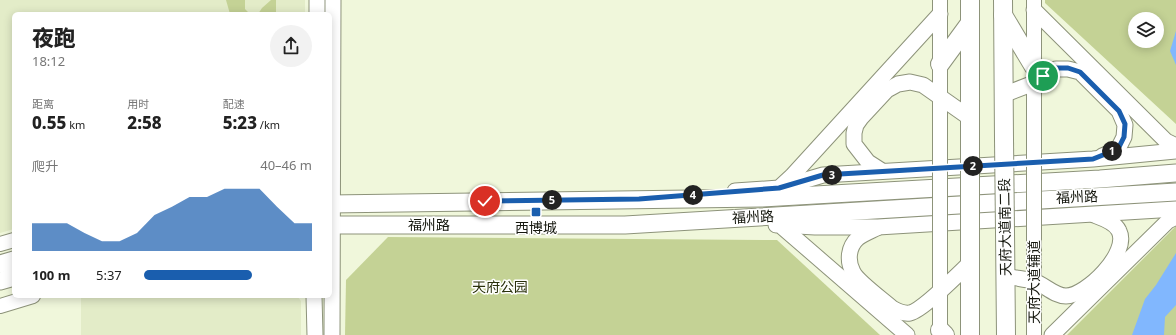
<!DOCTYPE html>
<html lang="zh">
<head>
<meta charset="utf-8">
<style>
  :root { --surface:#fff; --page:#f2f2f2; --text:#222; --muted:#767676; --accent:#1a5eae }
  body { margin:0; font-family:"Noto Sans","Noto Sans SC",sans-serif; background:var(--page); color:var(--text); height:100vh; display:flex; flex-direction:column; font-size:15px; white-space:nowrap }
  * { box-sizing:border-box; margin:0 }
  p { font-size:13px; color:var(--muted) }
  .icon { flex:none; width:22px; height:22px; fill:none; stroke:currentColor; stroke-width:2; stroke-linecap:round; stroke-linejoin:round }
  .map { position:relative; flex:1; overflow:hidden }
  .drawer { position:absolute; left:12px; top:12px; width:320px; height:286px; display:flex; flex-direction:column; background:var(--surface); border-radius:6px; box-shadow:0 2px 10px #0003 }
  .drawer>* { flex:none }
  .fabs { position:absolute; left:1128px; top:12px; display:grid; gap:8px }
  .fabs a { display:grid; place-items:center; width:36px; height:36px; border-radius:50%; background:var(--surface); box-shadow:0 2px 10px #0003; font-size:20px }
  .pin { position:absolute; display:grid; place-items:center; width:34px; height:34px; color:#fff; margin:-17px; border:2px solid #fff; border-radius:50%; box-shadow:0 1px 4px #0007 }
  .km { position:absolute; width:20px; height:20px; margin:-10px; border-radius:50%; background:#222; color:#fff; font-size:11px; line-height:20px; text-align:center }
  .round { display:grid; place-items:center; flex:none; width:42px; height:42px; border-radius:21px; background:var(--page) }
  .headline { display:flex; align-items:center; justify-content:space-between; height:68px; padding:0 20px }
  h1 { font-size:22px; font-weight:800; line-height:30px }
  .figures { display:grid; grid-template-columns:repeat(3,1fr); gap:6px; height:68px; padding:4px 20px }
  .figures div { display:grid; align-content:center }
  .figures b { font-size:17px; font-weight:800 }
  .figures small { font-size:11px; font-weight:400 }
  .figures p { font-size:11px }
  .chart { height:112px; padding:8px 20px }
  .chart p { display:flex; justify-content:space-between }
  .chart svg { width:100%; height:72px; margin-top:4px; fill:var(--accent); opacity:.7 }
  ul { padding:0 20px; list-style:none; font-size:13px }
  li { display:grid; grid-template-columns:64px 48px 1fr; align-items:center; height:30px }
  li i { height:10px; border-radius:5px; background:var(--accent) }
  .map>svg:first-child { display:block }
</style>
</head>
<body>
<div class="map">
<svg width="1176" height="335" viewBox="0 0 1176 335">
  <rect width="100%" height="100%" fill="#f0f7db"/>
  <g fill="#e3ecc8">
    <path d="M0,0H305V14H14V229L0,233Z"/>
    <path d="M81,296H297L301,301V335H81Z"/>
  </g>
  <g fill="#c4d295" fill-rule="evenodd">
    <path d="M226,0H245V9L250,14H230Z"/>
    <path d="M271,0H276V14H258L262,8Z"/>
    <path d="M1045,0H1176V124L1045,3ZM1135,19H1157V41H1135Z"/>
    <path d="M1176,226V335H1067Z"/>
    <path d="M388,237L777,240L880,335H345L346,280Z"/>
  </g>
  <g fill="#81b7fe">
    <path d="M1176,31V65L1170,51Z"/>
    <path d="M1176,253V305L1165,317L1164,335H1132L1145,299L1156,285Z"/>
  </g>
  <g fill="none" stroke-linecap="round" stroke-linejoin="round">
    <defs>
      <g id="tertiary">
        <path d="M940,0V144"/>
        <path d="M1034,0V142"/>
        <path d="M940,233V335"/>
        <path d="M0,244L14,240"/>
        <path d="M0,306L33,296"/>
        <path d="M1034,335V229"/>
      </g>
      <g id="secondary">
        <path d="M1034,10L1166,141L1176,146"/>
        <path d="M317,14V0"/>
        <path d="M1003,95L1034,83L1056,69H1068L1080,72L1119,111L1125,125L1124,137L1118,149L1102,156"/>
        <path d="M882,171L868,162L854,144V133L856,125L861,118L887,90L898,84L910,82L923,85L970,118"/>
        <path d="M779,188L823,175L1093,159L1176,151"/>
        <path d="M735,191L779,188L792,176L940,14"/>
        <path d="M776,225H780L907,335"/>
        <path d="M780,225L815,227H878L1176,209"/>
        <path d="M877,228C871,231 863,234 858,238C848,247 847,261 853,272C857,281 883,300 892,308C897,311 903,314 910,313C923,310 958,274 970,263"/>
        <path d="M1006,276C1015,278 1024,279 1033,281C1044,284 1054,296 1066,296C1086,296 1130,253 1119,231C1115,222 1102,218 1094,215"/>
        <path d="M314,296L315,335"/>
        <path d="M332,335L333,0"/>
        <path d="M1052,335L1168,221L1176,217"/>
      </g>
      <g id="primary">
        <path d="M330,204L762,198L1100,179L1176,173"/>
        <path d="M330,225H625L1176,192"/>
        <path d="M0,264L14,260"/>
        <path d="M0,281L14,277"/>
      </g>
      <g id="trunk">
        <path d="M1003,0L1004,139"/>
        <path d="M1003,15L1034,67"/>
        <path d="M940,64L970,23"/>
        <path d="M970,142V0"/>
        <path d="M1005,232L1006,335"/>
        <path d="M970,233V335"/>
        <path d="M940,330L945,335"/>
      </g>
    </defs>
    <use href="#tertiary" stroke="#8d937a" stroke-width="16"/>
    <use href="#secondary" stroke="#8d937a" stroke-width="17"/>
    <use href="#primary" stroke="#8d937a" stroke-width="19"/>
    <use href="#trunk" stroke="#8d937a" stroke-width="20"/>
    <use href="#tertiary" stroke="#fff" stroke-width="14"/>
    <use href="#secondary" stroke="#fff" stroke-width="15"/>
    <use href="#primary" stroke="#fff" stroke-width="17"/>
    <use href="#trunk" stroke="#fff" stroke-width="18"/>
    <defs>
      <g id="tertiary-bridge">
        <path d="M940,144V233"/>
        <path d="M1034,229V142"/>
      </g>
      <g id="trunk-bridge">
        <path d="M1004,139L1005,232"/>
        <path d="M970,142V233"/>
      </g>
    </defs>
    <use href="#tertiary-bridge" stroke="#8d937a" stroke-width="16" stroke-linecap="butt"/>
    <use href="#trunk-bridge" stroke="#8d937a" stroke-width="20" stroke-linecap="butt"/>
    <use href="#tertiary-bridge" stroke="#fff" stroke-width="14"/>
    <use href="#trunk-bridge" stroke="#fff" stroke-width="18"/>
  </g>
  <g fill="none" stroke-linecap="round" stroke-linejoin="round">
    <defs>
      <path id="route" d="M485,201L639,199L779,188L823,175L1093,159L1118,149L1124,137L1125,124L1119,111L1080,72L1068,68H1056L1043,76"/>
    </defs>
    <use href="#route" stroke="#fff" stroke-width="8"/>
    <use href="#route" stroke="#1a5eae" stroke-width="5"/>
  </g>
  <rect fill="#1a5eae" stroke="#fff" stroke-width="1.5" x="531" y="207" width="10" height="10" rx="2"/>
  <g text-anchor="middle" stroke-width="3" stroke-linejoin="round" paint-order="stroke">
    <g font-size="14" fill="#15170e" stroke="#fff">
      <text transform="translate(1077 197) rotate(-3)" y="5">福州路</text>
      <text transform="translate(753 217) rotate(-3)" y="5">福州路</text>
      <text x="429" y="230">福州路</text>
      <text transform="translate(1005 227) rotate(-91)" y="5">天府大道南二段</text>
      <text transform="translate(1034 282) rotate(-90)" y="5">天府大道辅道</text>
    </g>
    <g font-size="14" fill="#15170e" stroke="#fff">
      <text x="536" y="233">西博城</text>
    </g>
    <g font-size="14" fill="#2a310b" stroke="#fff">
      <text x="500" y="292">天府公园</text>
    </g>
  </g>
</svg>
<div class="fabs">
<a><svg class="icon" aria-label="layers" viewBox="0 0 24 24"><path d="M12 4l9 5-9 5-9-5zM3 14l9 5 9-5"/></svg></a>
</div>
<div class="pin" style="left:1043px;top:76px;background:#1e9e55"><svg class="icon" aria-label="arrive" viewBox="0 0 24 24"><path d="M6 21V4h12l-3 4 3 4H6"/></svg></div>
<div class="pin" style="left:485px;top:201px;background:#d93025"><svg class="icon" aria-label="check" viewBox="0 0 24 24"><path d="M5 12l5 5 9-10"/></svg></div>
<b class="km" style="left:1112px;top:151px">1</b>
<b class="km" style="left:973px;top:166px">2</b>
<b class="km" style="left:832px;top:175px">3</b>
<b class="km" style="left:693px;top:195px">4</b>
<b class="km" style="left:552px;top:200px">5</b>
<section class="drawer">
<div class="headline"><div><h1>夜跑</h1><p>18:12</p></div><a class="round"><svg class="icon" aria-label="share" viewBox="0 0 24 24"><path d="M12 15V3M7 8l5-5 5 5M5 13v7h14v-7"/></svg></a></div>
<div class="figures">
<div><p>距离</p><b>0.55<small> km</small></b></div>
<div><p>用时</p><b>2:58</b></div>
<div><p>配速</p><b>5:23<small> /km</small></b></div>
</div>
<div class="chart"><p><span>爬升</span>40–46 m</p>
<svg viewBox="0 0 160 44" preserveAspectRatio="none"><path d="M0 44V27L10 27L20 27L30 33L40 38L50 38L60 33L70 22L80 17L90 11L100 11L110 6L120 6L130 6L140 17L150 27L160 27V44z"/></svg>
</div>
<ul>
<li><b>100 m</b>5:37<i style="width:64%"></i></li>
</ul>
</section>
</div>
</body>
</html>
